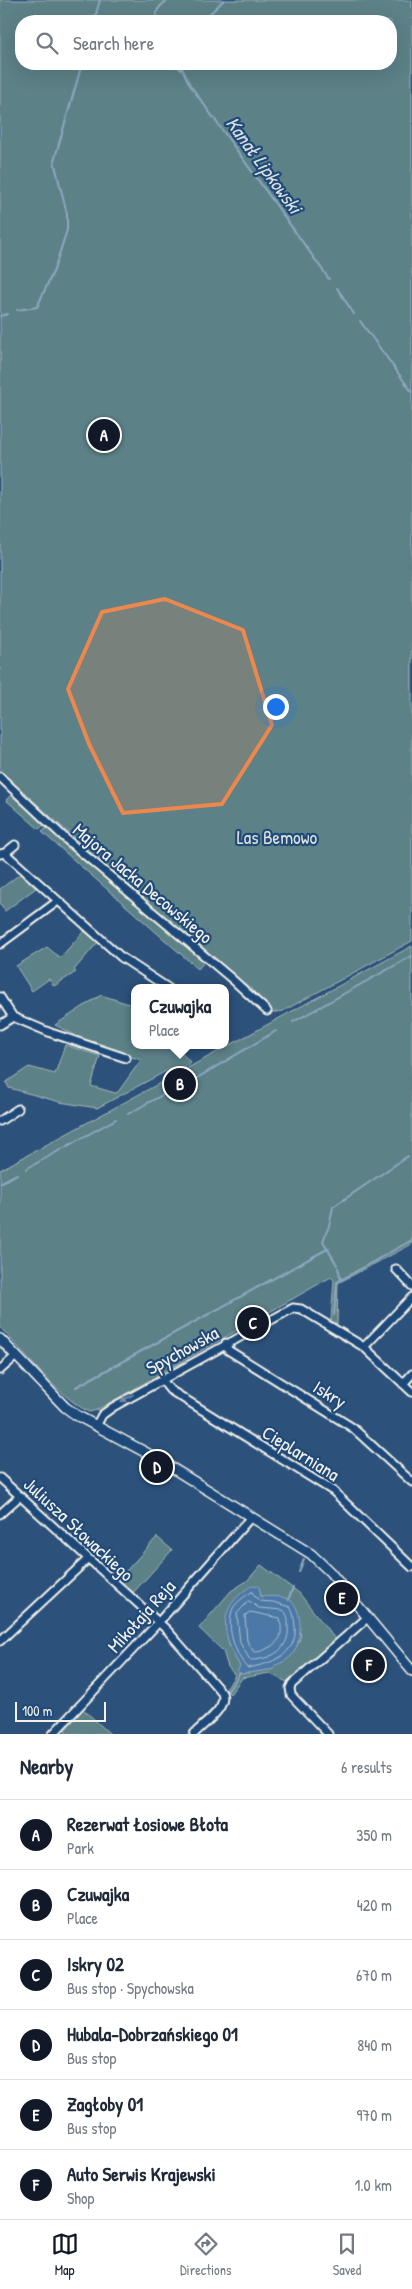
<!DOCTYPE html>
<html lang="en">
<head>
<meta charset="utf-8">
<style>
  :root { --surface:#fff; --page:#f6f6f7; --text:#1f2937; --muted:#747a83; --line:#e0e1e3; --accent:#111827 }
  body { margin:0; font-family:"Patrick Hand",sans-serif; background:var(--page); color:var(--text) }
  .scale { position:absolute; left:15px; bottom:12px; width:91px; box-sizing:border-box; padding-left:5px; border:2px solid #f4f1e8; border-top:0; font-size:14px; line-height:18px; white-space:nowrap; color:#f4f1e8; -webkit-text-stroke:4px #1f4a7a; paint-order:stroke }
  .you { position:absolute; left:275px; top:706px; width:18px; height:18px; margin:-12px; border:4px solid #fff; border-radius:50%; background:#1a73e8; box-shadow:0 0 0 8px #1a73e833 }
  .badge { display:grid; place-items:center; width:32px; height:32px; border-radius:50%; background:var(--accent); color:#fff; font-size:16px; font-weight:700 }
  .pin { position:absolute; translate:-50% -50%; border:2px solid #fff; box-shadow:0 1px 5px #0006 }
  .popup { position:absolute; left:131px; top:984px; width:98px; height:65px; box-sizing:border-box; display:grid; place-content:center; border-radius:10px; background:var(--surface); filter:drop-shadow(0 1px 4px #0005); font-size:16px; white-space:nowrap; color:var(--muted) }
  .popup b { font-size:19px; color:var(--text) }
  .popup::after { content:''; position:absolute; left:50%; top:100%; margin-left:-10px; border:10px solid transparent; border-top-color:var(--surface) }
  .list { margin:0; padding:0; list-style:none }
  h2 { display:flex; justify-content:space-between; align-items:center; height:65px; margin:0; padding:0 20px; font-size:21px }
  h2 small { font-size:16px; font-weight:400; color:var(--muted) }
  .list li { display:grid; grid-template-columns:32px 1fr auto; gap:15px; align-items:center; box-sizing:border-box; height:70px; padding:0 20px; border-top:1px solid var(--line) }
  .list b { display:block; font-size:19px; white-space:nowrap }
  .list p { margin:0; font-size:16px; white-space:nowrap; color:var(--muted) }
  .list em { font-size:16px; font-style:normal; color:var(--muted) }
  .icon { flex:none; width:28px; height:28px; fill:none; stroke:currentColor; stroke-width:2; stroke-linecap:round; stroke-linejoin:round }
  .map { position:relative; flex:none; width:412px; height:1734px; overflow:hidden }
  .search { position:absolute; background:var(--surface); box-shadow:0 5px 20px #0002; left:15px; right:15px; top:15px; height:55px; display:flex; align-items:center; gap:12px; box-sizing:border-box; padding:0 18px; border-radius:20px; color:var(--muted); font-size:19px }
  .sheet { height:485px; background:var(--surface) }
  nav { display:flex; justify-content:space-around; align-items:center; box-sizing:border-box; height:70px; border-top:1px solid var(--line); background:var(--surface); font-size:14px; color:var(--muted) }
  nav a { display:grid; justify-items:center; gap:2px }
  nav .on { color:var(--accent) }
  .map>svg:first-child { display:block }
  .green { fill:#5b8187; stroke:#a8b9b8; fill-rule:evenodd }
  .water { fill:#4b78a6; stroke:#8fa8c0 }
  .lines { fill:none; stroke-linecap:round; stroke-linejoin:round }
  .shore { stroke:#b0c1ce; stroke-width:1 }
  .stream { stroke:#8fa8c0; stroke-width:2 }
  .minor-casing { stroke:#f4f1e8; stroke-width:11 }
  .tertiary-casing { stroke:#f4f1e8; stroke-width:12 }
  .minor { stroke:#1f4a7a; stroke-width:7 }
  .tertiary { stroke:#1f4a7a; stroke-width:9 }
  .oneway { fill:#748da6 }
  .marked { fill:#ec874e; fill-opacity:0.2; stroke:#ec874e; stroke-width:4; stroke-linejoin:round }
  .labels { text-anchor:middle; stroke-width:4.5; stroke-linejoin:round; paint-order:stroke }
  .park-label { font-size:19px; fill:#dde0d9; stroke:#1f4a7a }
  .street-label { font-size:19px; fill:#f4f1e8; stroke:#1f4a7a }
  .water-label { font-size:20px; font-style:italic; fill:#dbdfde; stroke:#1f4a7a }
</style>
</head>
<body>
<div class="map">
<svg width="412" height="1734" viewBox="0 0 412 1734">
  <rect width="100%" height="100%" fill="#2c527b"/>
  <filter id="ink" filterUnits="userSpaceOnUse"><feTurbulence type="fractalNoise" baseFrequency=".02" numOctaves="2"/><feDisplacementMap in="SourceGraphic" scale="10" xChannelSelector="R" yChannelSelector="G"/><feConvolveMatrix kernelMatrix="1 2 1 2 8 2 1 2 1" color-interpolation-filters="sRGB"/></filter>
  <g filter="url(#ink)">
    <path class="green" d="M 0,0 L 412,0 L 412,941 L 283,1011 L 269,1013 L 0,771 ZM 21,21 L 391,21 L 391,64 L 21,64 Z
      M 11,795 L 45,824 L 39,829 L 6,800 Z
      M 48,827 L 204,962 L 198,969 L 42,832 Z
      M 20,874 L 36,888 L 5,911 L 0,903 L 0,889 Z
      M 84,931 L 98,942 L 74,970 L 76,972 L 54,986 L 49,979 L 32,991 L 16,966 L 47,947 L 60,958 Z
      M 412,946 L 412,1244 L 338,1283 L 337,1324 L 331,1320 L 334,1280 L 331,1277 L 97,1410 L 89,1412 C 58,1396 24,1353 0,1327 L 0,1170 Z
      M 101,995 L 135,1006 L 135,1045 L 174,1045 L 191,1063 L 176,1072 L 170,1069 L 97,1108 L 60,1102 L 9,1088 L 6,1082 L 29,1067 L 55,1074 L 65,1045 L 100,1056 L 91,1086 L 115,1093 L 118,1092 L 141,1060 L 76,1038 L 75,1035 L 55,1025 Z
      M 157,1537 L 172,1550 L 131,1595 L 117,1581 Z
      M 261,1565 L 299,1593 L 335,1639 L 287,1682 L 269,1673 L 242,1678 L 230,1694 L 226,1690 L 235,1675 L 228,1667 L 223,1651 L 199,1628 L 231,1591 L 247,1581 ZM 259,1593 L 301,1634 C 297,1652 289,1658 274,1666 L 274,1669 L 241,1674 L 240,1666 L 229,1645 L 226,1626 Z
      M 83,1709 L 110,1734 L 66,1734 L 65,1730 Z"/>
    <path class="water" d="M 253,1585 L 259,1586 L 261,1597 C 270,1596 280,1596 288,1599 C 305,1607 302,1645 291,1656 C 287,1661 280,1663 274,1666 L 275,1669 L 241,1674 L 237,1672 L 240,1666 C 221,1633 216,1607 253,1585 Z"/>
    <g class="lines">
      <path class="shore" d="M 252,1592 L 259,1601 L 273,1602 L 290,1607 C 294,1613 294,1619 295,1626 C 298,1655 271,1664 247,1668 C 236,1655 226,1629 232,1611 C 234,1603 245,1596 252,1592 Z
        M 249,1601 L 259,1608 L 283,1610 C 288,1614 288,1619 288,1625 C 291,1648 272,1660 250,1660 L 240,1643 L 237,1614 Z
        M 250,1612 L 280,1618 C 282,1632 283,1640 270,1647 C 264,1650 261,1652 254,1652 L 247,1641 L 245,1616 Z"/>
      <path class="stream" d="M 94,21 L 100,0
        M 155,21 C 156,11 159,5 169,0
        M 202,21 L 224,0
        M 176,64 L 181,70
        M 180,64 L 190,85 L 329,279
        M 337,288 L 354,314
        M 17,310 L 37,307 L 54,270 L 67,230 L 67,214 L 54,161 L 82,64
        M 0,316 L 8,314
        M 360,321 L 412,392
        M 293,1022 L 412,956
        M 192,1081 L 276,1031
        M 128,1114 L 173,1089
        M 26,1169 L 116,1119
        M 0,1183 L 17,1174
        M 337,1265 L 323,1241 L 329,1226 L 333,1207 L 408,1156
        M 338,1268 L 341,1279
        M 334,1315 L 337,1282 L 412,1240
        M 76,1387 L 329,1248
        M 299,1572 L 304,1559
        M 288,1600 L 293,1588
        M 228,1691 L 240,1673
        M 188,1734 L 218,1704"/>
      <defs>
        <path id="minor" d="M 0,777 L 67,840 L 232,979 L 267,1011
          M 5,853 L 121,957 L 168,988
          M 0,854 L 5,853 L 15,845
          M 0,944 L 58,901
          M 0,997 L 13,1017
          M 13,1017 L 51,1033 L 126,1058
          M 0,1025 L 13,1017
          M 0,1121 L 18,1109
          M 396,1269 L 412,1286
          M 226,1343 L 228,1350 L 353,1428 L 412,1482
          M 364,1347 L 412,1297
          M 0,1370 L 16,1356
          M 162,1380 L 170,1390 L 333,1491 L 412,1567
          M 403,1384 L 412,1374
          M 96,1426 L 102,1415 L 113,1407 L 293,1308 L 301,1309 L 364,1347 L 412,1392
          M 0,1478 L 167,1630 L 222,1693 C 228,1708 203,1724 194,1734
          M 0,1514 L 20,1496
          M 0,1641 L 88,1559
          M 53,1734 L 157,1624 L 251,1517
          M 328,1734 L 291,1695 L 290,1688 L 292,1684 L 367,1618"/>
        <path id="tertiary" d="M 0,1339 L 65,1407 L 76,1415 L 156,1458 L 311,1554 L 330,1572 L 412,1671"/>
      </defs>
      <use href="#minor" class="minor-casing"/>
      <use href="#tertiary" class="tertiary-casing"/>
      <use href="#minor" class="minor"/>
      <use href="#tertiary" class="tertiary"/>
    </g>
    <defs><path id="oneway-solid" d="M-6-.8H1V-3.2L6.5 0L1 3.2V.8H-6Z" transform="scale(1.25)"/></defs>
    <use class="oneway" href="#oneway-solid" transform="translate(127 1398) rotate(150)"/>
  </g>
  <path class="marked" d="M 165,599 L 243,630 L 272,725 L 222,804 L 123,813 L 89,744 L 68,689 L 102,612 Z"/>
  <g class="labels">
    <g class="park-label">
      <text x="277" y="844">Las Bemowo</text>
    </g>
    <g class="street-label">
      <text transform="translate(143 883) rotate(40)" y="7">Majora Jacka Decowskiego</text>
      <text transform="translate(182 1350) rotate(-29)" y="7">Spychowska</text>
      <text transform="translate(330 1394) rotate(32)" y="7">Iskry</text>
      <text transform="translate(301 1453) rotate(32)" y="7">Cieplarniana</text>
      <text transform="translate(79 1529) rotate(43)" y="7">Juliusza Słowackiego</text>
      <text transform="translate(141 1616) rotate(-48)" y="7">Mikołaja Reja</text>
    </g>
    <g class="water-label">
      <text transform="translate(264 165) rotate(54)" y="7">Kanał Lipkowski</text>
    </g>
  </g>
</svg>
<div class="scale">100 m</div>
<div class="you"></div>
<div class="pin badge" style="left:104px;top:435px">A</div>
<div class="pin badge" style="left:180px;top:1084px">B</div>
<div class="popup"><b>Czuwajka</b>Place</div>
<div class="pin badge" style="left:253px;top:1323px">C</div>
<div class="pin badge" style="left:157px;top:1467px">D</div>
<div class="pin badge" style="left:342px;top:1598px">E</div>
<div class="pin badge" style="left:369px;top:1665px">F</div>
<div class="search"><svg class="icon" aria-label="search" viewBox="0 0 24 24"><circle cx="10" cy="10" r="6"/><path d="M15 15l6 6"/></svg>Search here</div>
</div>
<section class="sheet">
<h2>Nearby<small>6 results</small></h2>
<ul class="list">
<li><span class="badge">A</span><div><b>Rezerwat Łosiowe Błota</b><p>Park</p></div><em>350 m</em></li>
<li><span class="badge">B</span><div><b>Czuwajka</b><p>Place</p></div><em>420 m</em></li>
<li><span class="badge">C</span><div><b>Iskry 02</b><p>Bus stop · Spychowska</p></div><em>670 m</em></li>
<li><span class="badge">D</span><div><b>Hubala-Dobrzańskiego 01</b><p>Bus stop</p></div><em>840 m</em></li>
<li><span class="badge">E</span><div><b>Zagłoby 01</b><p>Bus stop</p></div><em>970 m</em></li>
<li><span class="badge">F</span><div><b>Auto Serwis Krajewski</b><p>Shop</p></div><em>1.0 km</em></li>
</ul>
</section>
<nav>
<a class="on"><svg class="icon" aria-label="map" viewBox="0 0 24 24"><path d="M3 6l6-2 6 2 6-2v14l-6 2-6-2-6 2zM9 4v14M15 6v14"/></svg>Map</a>
<a><svg class="icon" aria-label="directions" viewBox="0 0 24 24"><path d="M12 3l9 9-9 9-9-9zM9 14v-3h6M13 9l2 2-2 2"/></svg>Directions</a>
<a><svg class="icon" aria-label="saved" viewBox="0 0 24 24"><path d="M7 4h10v16l-5-4-5 4z"/></svg>Saved</a>
</nav>
</body>
</html>
